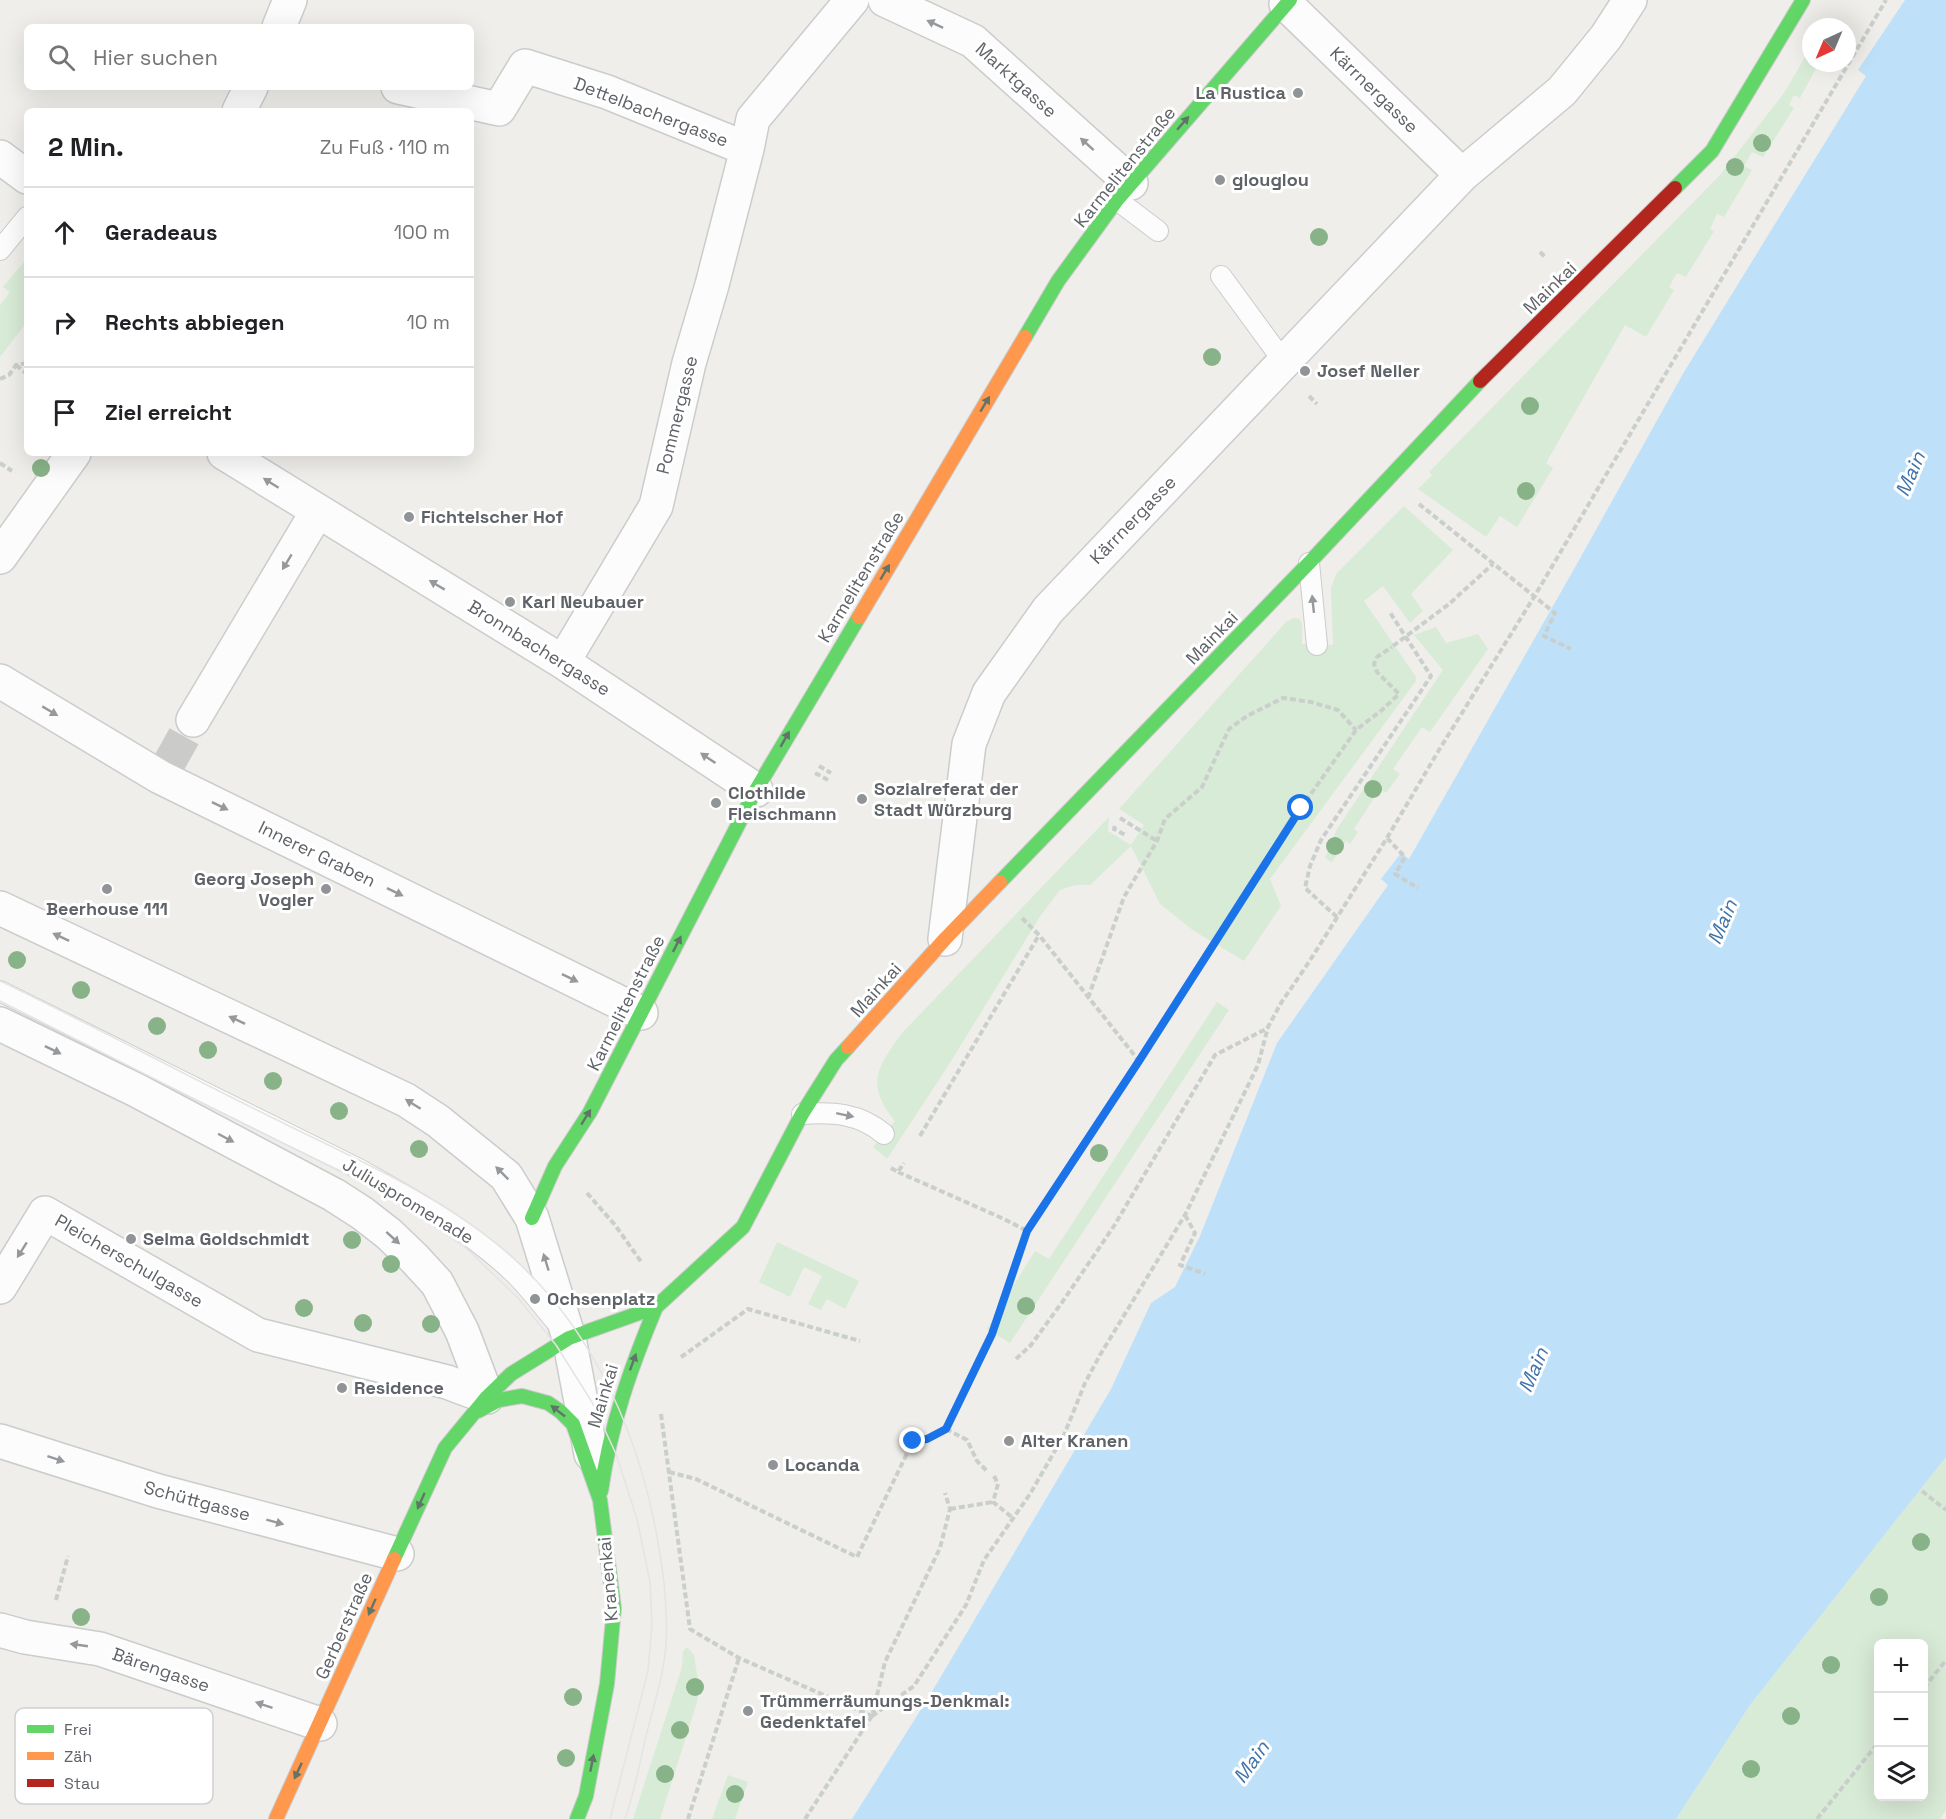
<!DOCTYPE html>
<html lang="de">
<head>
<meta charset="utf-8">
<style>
  :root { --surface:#fff; --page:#f6f6f6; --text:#202124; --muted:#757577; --line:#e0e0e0 }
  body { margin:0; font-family:"Space Grotesk",sans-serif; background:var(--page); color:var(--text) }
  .controls { position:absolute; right:18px; bottom:18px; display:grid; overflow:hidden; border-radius:9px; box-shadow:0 6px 24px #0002 }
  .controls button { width:54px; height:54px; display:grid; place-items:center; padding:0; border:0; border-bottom:2px solid var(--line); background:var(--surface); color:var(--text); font:30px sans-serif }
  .compass { position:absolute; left:1802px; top:18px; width:54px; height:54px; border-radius:50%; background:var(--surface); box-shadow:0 6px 24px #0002; rotate:224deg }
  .stop { position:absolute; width:18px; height:18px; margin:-14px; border:4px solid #1a73e8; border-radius:50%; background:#fff }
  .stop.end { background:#1a73e8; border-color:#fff; box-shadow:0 2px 6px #0008 }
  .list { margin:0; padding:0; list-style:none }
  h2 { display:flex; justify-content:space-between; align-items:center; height:78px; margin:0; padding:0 24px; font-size:26px }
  h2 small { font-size:20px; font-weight:400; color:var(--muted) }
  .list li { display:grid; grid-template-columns:39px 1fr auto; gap:18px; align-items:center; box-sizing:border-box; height:90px; padding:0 24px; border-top:2px solid var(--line) }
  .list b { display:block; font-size:22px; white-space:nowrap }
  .list em { font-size:20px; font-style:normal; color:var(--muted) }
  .icon { flex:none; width:33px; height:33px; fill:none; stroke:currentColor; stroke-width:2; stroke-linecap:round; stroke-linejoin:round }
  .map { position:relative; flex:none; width:1946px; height:1819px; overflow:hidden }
  .search { position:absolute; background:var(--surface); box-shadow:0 6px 24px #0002; left:24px; top:24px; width:450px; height:66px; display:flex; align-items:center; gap:15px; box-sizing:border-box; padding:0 21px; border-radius:9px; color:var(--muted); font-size:22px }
  .panel { position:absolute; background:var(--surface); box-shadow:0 6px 24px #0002; left:24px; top:108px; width:450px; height:348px; border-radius:9px }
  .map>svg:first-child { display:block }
  .green { fill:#d8ebd6; fill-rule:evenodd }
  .water { fill:#bfe0f9 }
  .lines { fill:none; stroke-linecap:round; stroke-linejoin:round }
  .street-tunnel { stroke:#cbcbca; stroke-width:33; stroke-dasharray:33 16; stroke-linecap:butt }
  .lane-casing { stroke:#cbcccc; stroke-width:22 }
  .street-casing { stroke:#cbcccc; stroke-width:36 }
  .fast-casing { stroke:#cacacb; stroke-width:16 }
  .slow-casing { stroke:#cacacb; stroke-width:16 }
  .jam-casing { stroke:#cacacb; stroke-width:16 }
  .path { stroke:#cacfcc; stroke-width:4; stroke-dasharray:6 3; stroke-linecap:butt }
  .lane { stroke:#fdfcfc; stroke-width:20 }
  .street { stroke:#fdfcfc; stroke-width:33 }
  .fast { stroke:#63d668; stroke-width:14 }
  .slow { stroke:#ff974d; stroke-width:14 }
  .jam { stroke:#b3261e; stroke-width:14 }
  .tram { stroke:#e4e4e4; stroke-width:1.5 }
  .tree { fill:#88b388 }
  .oneway { fill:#96999c }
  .oneway2 { fill:#607468 }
  .route { stroke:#1a73e8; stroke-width:8 }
  .poi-dot { fill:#919496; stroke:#fff; stroke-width:2 }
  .labels { text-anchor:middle; stroke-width:6; stroke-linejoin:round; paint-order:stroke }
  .street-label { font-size:18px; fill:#5f6368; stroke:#fff }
  .poi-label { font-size:18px; font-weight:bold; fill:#5f6368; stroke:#fff; text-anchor:start }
  .water-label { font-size:20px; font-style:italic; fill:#4174aa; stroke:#fff }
  .key { fill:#fff; stroke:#cfd0d2; stroke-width:1.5 }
  .key-label { font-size:16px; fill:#5f6368 }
</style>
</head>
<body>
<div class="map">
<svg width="1946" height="1819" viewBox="0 0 1946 1819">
  <rect width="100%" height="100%" fill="#efeeea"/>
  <path class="green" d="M 1811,47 L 1811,63 L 1819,63 L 1800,98 L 1794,95 L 1789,105 L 1794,108 L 1763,157 L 1752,152 L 1744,166 L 1752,170 L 1724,217 L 1717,214 L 1710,229 L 1714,231 L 1686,277 L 1677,273 L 1669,287 L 1674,290 L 1646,337 L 1625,325 L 1546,463 L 1553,468 L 1517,527 L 1500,516 L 1486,537 L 1418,489 L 1432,475 L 1429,472 L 1720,175 L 1784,93 Z
    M 24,262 L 27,264 L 27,322 L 0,357 L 0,305 L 10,292 L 3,287 Z
    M 1404,506 L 1453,550 L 1411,594 L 1423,611 L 1410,623 L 1383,586 L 1364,601 L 1416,677 L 1416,681 L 1270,879 L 1281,906 L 1244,961 L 1194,931 L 1160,904 L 1131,846 L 1090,885 L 1075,885 L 1060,890 L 1041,915 L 948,1066 L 887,1159 L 873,1147 L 895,1121 C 865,1084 877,1068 902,1033 L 1109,817 L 1108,831 L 1131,845 L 1144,825 L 1119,809 L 1286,622 L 1294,618 L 1299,619 L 1302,623 L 1302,644 L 1333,645 L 1331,588 L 1336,574 Z
    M 1436,627 L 1446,643 L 1478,634 L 1488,649 L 1430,732 L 1422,727 L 1393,769 L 1400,774 L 1386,793 L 1380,789 L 1354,829 L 1358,832 L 1350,844 L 1346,841 L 1332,862 L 1325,858 L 1337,829 L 1443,670 L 1414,635 Z
    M 1217,1002 L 1229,1010 L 1010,1343 L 987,1329 L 1035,1251 L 1049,1259 Z
    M 777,1242 L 859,1281 L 845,1309 L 827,1299 L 821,1310 L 808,1304 L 822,1276 L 804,1267 L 790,1297 L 759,1282 Z
    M 1946,1457 L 1946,1810 L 1940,1819 L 1676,1819 L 1750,1705 ZM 1878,1644 L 1924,1644 L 1924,1796 L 1878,1796 Z
    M 687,1647 L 694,1655 L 699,1688 L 697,1702 L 660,1819 L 633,1819 L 682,1667 L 683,1651 Z
    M 728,1775 L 748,1782 L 735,1819 L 712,1819 Z"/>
  <path class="water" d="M 1905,0 L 1946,0 L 1946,1457 L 1750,1705 L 1676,1819 L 852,1819 L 930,1695 L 1111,1389 L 1151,1303 L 1175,1287 L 1200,1236 L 1277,1043 L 1388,885 L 1381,879 L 1401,853 L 1409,859 L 1578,562 L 1684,372 L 1866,76 L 1858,70 Z"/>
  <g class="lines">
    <path class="street-tunnel" d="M 168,765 L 193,720"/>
    <defs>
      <path id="lane" d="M 1117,200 L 1158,231
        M 0,250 L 27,217
        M 1221,276 L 1284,362
        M 1309,563 L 1317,645
        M 0,991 L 359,1169 C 414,1200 471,1231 516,1275 C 531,1290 544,1308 558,1324
        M 802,1114 C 833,1112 859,1113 884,1134"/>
      <path id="street" d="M 885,0 L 973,41 L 1131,183
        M 1286,4 L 1462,175
        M 279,27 L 290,0
        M 398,87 L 499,109 L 525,66 L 607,92 L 747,149 L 753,119 L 852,0
        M 239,111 L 251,87
        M 0,157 L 27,177
        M 224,453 L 563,662 L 756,790
        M 0,557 L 74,453
        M 563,662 L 656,506 L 689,363 L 712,285 L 747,149
        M 0,681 L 160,777 L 641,1013
        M 193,720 L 317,512
        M 0,908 L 406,1100 L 438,1121 L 506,1176 L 532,1218 L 569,1338 L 591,1454
        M 945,939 L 969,744 L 989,693 L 1048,610 L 1462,175 L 1562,91 L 1606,37 L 1630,0
        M 0,1024 L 136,1090 L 334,1195 L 362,1213 L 389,1234 L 414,1258 L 437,1283 L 462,1331 L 487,1397
        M 0,1287 L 45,1213 L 258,1335 L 447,1382 L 487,1397
        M 0,1441 L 158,1491 L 397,1554
        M 0,1630 L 25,1637 L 100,1649 L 320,1724"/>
      <path id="fast" d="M 1675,188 L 1712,151 L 1803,0
        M 1025,337 L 1058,281 L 1117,200 L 1290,0
        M 1000,882 L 1309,563 L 1480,381
        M 532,1218 L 555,1166 L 590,1112 L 756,790 L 859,617
        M 478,1411 L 499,1400 L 522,1396 L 548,1403 L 561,1412 L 573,1424 L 600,1500 L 614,1608 L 607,1684 L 586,1796 L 577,1819
        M 601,1491 C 610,1426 631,1367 656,1307
        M 394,1559 L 445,1448 L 487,1397 L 511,1374 L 569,1338 L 656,1307 L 743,1227 L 802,1114 L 836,1060 L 848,1047"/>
      <path id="slow" d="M 859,617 L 1025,337
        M 848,1047 L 945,939 L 1000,882
        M 276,1819 L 394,1559"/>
      <path id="jam" d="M 1480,381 L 1675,188"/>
    </defs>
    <use href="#lane" class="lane-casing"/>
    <use href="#street" class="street-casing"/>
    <use href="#fast" class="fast-casing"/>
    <use href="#slow" class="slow-casing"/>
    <use href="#jam" class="jam-casing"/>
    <path class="path" d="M 1540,252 L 1546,258
      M 16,365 L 27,374
      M 0,379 L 9,375 L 16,365 L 27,363
      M 1309,396 L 1317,404
      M 0,463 L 12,471
      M 1419,504 L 1555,613 L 1544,636 L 1571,649
      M 1393,646 L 1449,604 L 1493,564
      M 819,766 L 831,773
      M 815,773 L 828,780
      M 1120,818 L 1157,841
      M 1115,826 L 1114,829 L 1127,836
      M 1387,838 L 1405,857 L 1395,874 L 1418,888
      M 1337,917 L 1305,888 L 1310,866 L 1321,840 L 1431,676 L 1389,611
      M 1022,918 L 1039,935 L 1139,1061
      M 1088,998 L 1124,897 L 1157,841 L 1165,819 L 1202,787 L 1229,729 L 1247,716 L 1283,698 L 1311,702 L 1338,710 L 1356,730
      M 920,1136 L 1039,935
      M 891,1168 L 898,1172 L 904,1163
      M 898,1172 L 1004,1219 L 1027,1231
      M 587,1193 L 615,1225 L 642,1263
      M 1185,1215 L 1195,1233 L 1180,1265 L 1205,1274
      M 681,1357 L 748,1309 L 860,1341
      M 1016,1359 L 1031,1345 L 1063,1301 L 1114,1226 L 1215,1055 L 1268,1028
      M 661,1414 L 690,1629 L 739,1658 L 872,1716
      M 946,1429 L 967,1440 L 977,1461 L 987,1471
      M 669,1472 L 696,1479 L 857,1557 L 913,1441 L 927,1439 L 946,1429 L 992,1334 L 1027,1231 L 1139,1061 L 1301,808 L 1356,730 L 1382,710 L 1399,694 L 1377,672 L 1374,664 L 1377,657 L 1392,647
      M 994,1476 L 998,1484 L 993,1502 L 1013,1518
      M 1922,1491 L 1946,1510
      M 950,1509 L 993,1502
      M 56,1600 L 68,1556
      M 1924,1688 L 1946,1660
      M 872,1716 L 914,1686 L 966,1605 L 984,1560 L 1030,1494 L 1064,1435 L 1085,1383 L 1100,1355 L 1185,1215 L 1258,1065 L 1268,1027 L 1281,1003 L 1309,962 L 1387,838 L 1439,750 L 1534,597 L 1886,0
      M 688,1819 L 739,1658
      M 805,1819 L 872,1716 L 885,1662 L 940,1548 L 950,1509 L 945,1493
      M 1817,1819 L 1878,1743"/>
    <use href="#lane" class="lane"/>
    <use href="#street" class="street"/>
    <use href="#fast" class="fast"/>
    <use href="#slow" class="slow"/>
    <use href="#jam" class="jam"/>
    <path class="tram" d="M 0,981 C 92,1025 181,1073 273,1118 C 349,1156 430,1190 497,1244 C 587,1317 637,1426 657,1537 C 664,1573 668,1608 666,1644 C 664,1674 654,1704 647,1732 C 640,1761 635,1791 625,1819
      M 0,1001 L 264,1134 L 355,1178 L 409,1210 L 464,1246 L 518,1298 L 556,1345 L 592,1402 L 616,1454 L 637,1519 L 650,1582 L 652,1624 L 648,1671 L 610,1819"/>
  </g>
  <g class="tree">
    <circle cx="1762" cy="143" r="9"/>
    <circle cx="1735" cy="167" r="9"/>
    <circle cx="1319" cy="237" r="9"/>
    <circle cx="1212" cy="357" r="9"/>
    <circle cx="1530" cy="406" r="9"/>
    <circle cx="41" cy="468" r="9"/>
    <circle cx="1526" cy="491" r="9"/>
    <circle cx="1373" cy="789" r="9"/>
    <circle cx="1335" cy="846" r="9"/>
    <circle cx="17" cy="960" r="9"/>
    <circle cx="81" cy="990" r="9"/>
    <circle cx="157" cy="1026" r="9"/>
    <circle cx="208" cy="1050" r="9"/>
    <circle cx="273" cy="1081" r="9"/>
    <circle cx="339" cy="1111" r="9"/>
    <circle cx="419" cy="1149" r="9"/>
    <circle cx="1099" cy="1153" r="9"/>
    <circle cx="352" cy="1240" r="9"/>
    <circle cx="391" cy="1264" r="9"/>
    <circle cx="1026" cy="1306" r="9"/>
    <circle cx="304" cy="1308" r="9"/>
    <circle cx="363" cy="1323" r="9"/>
    <circle cx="431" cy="1324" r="9"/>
    <circle cx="1921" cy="1542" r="9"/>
    <circle cx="1879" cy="1597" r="9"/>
    <circle cx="81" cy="1617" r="9"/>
    <circle cx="1831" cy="1665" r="9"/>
    <circle cx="695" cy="1687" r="9"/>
    <circle cx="573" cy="1697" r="9"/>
    <circle cx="1791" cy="1716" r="9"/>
    <circle cx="680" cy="1730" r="9"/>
    <circle cx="566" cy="1758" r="9"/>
    <circle cx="1751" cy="1769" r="9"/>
    <circle cx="665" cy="1774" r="9"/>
    <circle cx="735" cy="1794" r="9"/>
  </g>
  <defs><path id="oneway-solid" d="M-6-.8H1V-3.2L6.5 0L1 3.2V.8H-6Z" transform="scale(1.5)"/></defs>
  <g class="oneway">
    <use href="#oneway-solid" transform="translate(935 24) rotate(-155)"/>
    <use href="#oneway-solid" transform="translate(1087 144) rotate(-138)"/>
    <use href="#oneway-solid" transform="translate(271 483) rotate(-148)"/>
    <use href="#oneway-solid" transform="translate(287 562) rotate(121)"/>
    <use href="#oneway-solid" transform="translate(437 585) rotate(-149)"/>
    <use href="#oneway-solid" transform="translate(1313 604) rotate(-96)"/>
    <use href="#oneway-solid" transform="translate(50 711) rotate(31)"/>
    <use href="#oneway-solid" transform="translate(708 758) rotate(-146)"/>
    <use href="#oneway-solid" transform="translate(220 806) rotate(26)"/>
    <use href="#oneway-solid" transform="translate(395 892) rotate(26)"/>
    <use href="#oneway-solid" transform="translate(61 937) rotate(-155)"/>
    <use href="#oneway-solid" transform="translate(570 978) rotate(26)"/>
    <use href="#oneway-solid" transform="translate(237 1020) rotate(-155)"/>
    <use href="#oneway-solid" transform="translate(53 1050) rotate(26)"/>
    <use href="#oneway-solid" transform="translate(413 1104) rotate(-148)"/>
    <use href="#oneway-solid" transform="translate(845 1115) rotate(12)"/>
    <use href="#oneway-solid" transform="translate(226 1138) rotate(28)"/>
    <use href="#oneway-solid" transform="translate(502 1173) rotate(-135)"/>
    <use href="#oneway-solid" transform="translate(393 1238) rotate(42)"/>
    <use href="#oneway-solid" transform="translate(22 1250) rotate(122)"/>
    <use href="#oneway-solid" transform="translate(546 1262) rotate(-107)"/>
    <use href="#oneway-solid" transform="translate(56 1459) rotate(18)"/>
    <use href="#oneway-solid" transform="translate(275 1522) rotate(15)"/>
    <use href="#oneway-solid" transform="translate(79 1645) rotate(-172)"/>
    <use href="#oneway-solid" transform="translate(264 1705) rotate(-161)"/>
  </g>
  <g class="oneway2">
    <use href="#oneway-solid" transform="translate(1183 123) rotate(-49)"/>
    <use href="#oneway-solid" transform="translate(985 404) rotate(-59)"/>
    <use href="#oneway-solid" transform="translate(885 572) rotate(-59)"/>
    <use href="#oneway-solid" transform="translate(785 739) rotate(-60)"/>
    <use href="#oneway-solid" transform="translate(677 944) rotate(-63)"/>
    <use href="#oneway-solid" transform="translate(586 1117) rotate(-58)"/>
    <use href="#oneway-solid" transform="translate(633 1362) rotate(-70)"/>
    <use href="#oneway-solid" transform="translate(558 1411) rotate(-142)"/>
    <use href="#oneway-solid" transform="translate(421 1501) rotate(114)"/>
    <use href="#oneway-solid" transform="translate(372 1607) rotate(114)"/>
    <use href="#oneway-solid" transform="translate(592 1763) rotate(-79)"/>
    <use href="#oneway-solid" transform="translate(298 1771) rotate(115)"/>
  </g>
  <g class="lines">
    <path class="route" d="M 913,1441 L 927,1439 L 946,1429 L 992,1334 L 1027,1231 L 1139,1061 L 1301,808"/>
  </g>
  <g class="poi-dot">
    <circle cx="1298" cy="93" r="6"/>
    <circle cx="1220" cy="180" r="6"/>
    <circle cx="1305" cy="371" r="6"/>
    <circle cx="409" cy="517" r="6"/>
    <circle cx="510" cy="602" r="6"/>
    <circle cx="862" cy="799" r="6"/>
    <circle cx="716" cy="803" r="6"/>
    <circle cx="107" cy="889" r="6"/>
    <circle cx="326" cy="889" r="6"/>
    <circle cx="131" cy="1239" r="6"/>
    <circle cx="535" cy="1299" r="6"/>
    <circle cx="342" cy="1388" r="6"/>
    <circle cx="1009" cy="1441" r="6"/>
    <circle cx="773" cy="1465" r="6"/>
    <circle cx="748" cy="1711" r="6"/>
  </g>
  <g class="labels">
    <g class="street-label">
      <text transform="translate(1016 80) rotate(42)" y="6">Marktgasse</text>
      <text transform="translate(1374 90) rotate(44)" y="6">Kärrnergasse</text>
      <text transform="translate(651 112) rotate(21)" y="6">Dettelbachergasse</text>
      <text transform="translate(1125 167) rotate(-51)" y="6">Karmelitenstraße</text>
      <text transform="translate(1550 288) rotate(-44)" y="6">Mainkai</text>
      <text transform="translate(677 415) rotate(-76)" y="6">Pommergasse</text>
      <text transform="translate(1133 520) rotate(-46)" y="6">Kärrnergasse</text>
      <text transform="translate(861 577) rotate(-59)" y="6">Karmelitenstraße</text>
      <text transform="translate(1212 638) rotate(-46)" y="6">Mainkai</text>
      <text transform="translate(539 648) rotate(32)" y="6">Bronnbachergasse</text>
      <text transform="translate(317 854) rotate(26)" y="6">Innerer Graben</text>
      <text transform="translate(876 990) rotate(-48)" y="6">Mainkai</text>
      <text transform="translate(626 1003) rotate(-63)" y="6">Karmelitenstraße</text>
      <text transform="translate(408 1201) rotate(31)" y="6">Juliuspromenade</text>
      <text transform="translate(129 1261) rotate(30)" y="6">Pleicherschulgasse</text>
      <text transform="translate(603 1396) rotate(-73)" y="6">Mainkai</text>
      <text transform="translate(197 1501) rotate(15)" y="6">Schüttgasse</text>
      <text transform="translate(608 1579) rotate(-95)" y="6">Kranenkai</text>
      <text transform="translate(344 1626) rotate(-66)" y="6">Gerberstraße</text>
      <text transform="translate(161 1670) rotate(19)" y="6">Bärengasse</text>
    </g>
    <g class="poi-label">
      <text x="1286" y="99" text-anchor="end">La Rustica</text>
      <text x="1232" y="186">glouglou</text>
      <text x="1317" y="377">Josef Neller</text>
      <text x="421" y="523">Fichtelscher Hof</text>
      <text x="522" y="608">Karl Neubauer</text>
      <text x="874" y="795">Sozialreferat der<tspan x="874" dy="21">Stadt Würzburg</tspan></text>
      <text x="728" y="799">Clothilde<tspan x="728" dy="21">Fleischmann</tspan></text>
      <text x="314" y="885" text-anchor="end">Georg Joseph<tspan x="314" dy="21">Vogler</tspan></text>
      <text x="107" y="915" text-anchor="middle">Beerhouse 111</text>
      <text x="143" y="1245">Selma Goldschmidt</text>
      <text x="547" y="1305">Ochsenplatz</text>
      <text x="354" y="1394">Residence</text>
      <text x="1021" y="1447">Alter Kranen</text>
      <text x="785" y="1471">Locanda</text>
      <text x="760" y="1707">Trümmerräumungs-Denkmal:<tspan x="760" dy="21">Gedenktafel</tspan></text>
    </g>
    <g class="water-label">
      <text transform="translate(1910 474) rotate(-67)" y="7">Main</text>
      <text transform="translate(1722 922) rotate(-67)" y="7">Main</text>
      <text transform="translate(1533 1370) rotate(-67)" y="7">Main</text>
      <text transform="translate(1251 1762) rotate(-55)" y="7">Main</text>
    </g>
  </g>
  <rect x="15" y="1708" width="198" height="96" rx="9" class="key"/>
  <rect x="27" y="1725" width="27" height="8" fill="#63d668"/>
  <rect x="27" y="1752" width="27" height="8" fill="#ff974d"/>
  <rect x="27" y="1779" width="27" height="8" fill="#b3261e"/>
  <g class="key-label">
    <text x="64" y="1735">Frei</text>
    <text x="64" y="1762">Zäh</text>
    <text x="64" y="1789">Stau</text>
  </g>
</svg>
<div class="controls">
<button>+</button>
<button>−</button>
<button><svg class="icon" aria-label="layers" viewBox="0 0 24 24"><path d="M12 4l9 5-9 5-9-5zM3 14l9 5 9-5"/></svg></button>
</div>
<svg class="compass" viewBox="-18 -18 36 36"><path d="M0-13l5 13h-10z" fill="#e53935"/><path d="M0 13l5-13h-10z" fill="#757577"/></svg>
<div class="stop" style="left:1301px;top:808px"></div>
<div class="stop end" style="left:913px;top:1441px"></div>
<div class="search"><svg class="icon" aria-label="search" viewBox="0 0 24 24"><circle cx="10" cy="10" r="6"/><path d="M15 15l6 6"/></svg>Hier suchen</div>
<section class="panel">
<h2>2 Min.<small>Zu Fuß · 110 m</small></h2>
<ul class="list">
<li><svg class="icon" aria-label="ahead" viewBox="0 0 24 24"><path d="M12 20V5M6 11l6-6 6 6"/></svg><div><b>Geradeaus</b></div><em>100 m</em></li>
<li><svg class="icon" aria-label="right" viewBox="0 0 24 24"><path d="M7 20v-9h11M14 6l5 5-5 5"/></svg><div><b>Rechts abbiegen</b></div><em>10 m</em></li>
<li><svg class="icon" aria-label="arrive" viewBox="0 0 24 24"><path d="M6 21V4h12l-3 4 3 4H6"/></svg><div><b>Ziel erreicht</b></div></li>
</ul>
</section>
</div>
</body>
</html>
